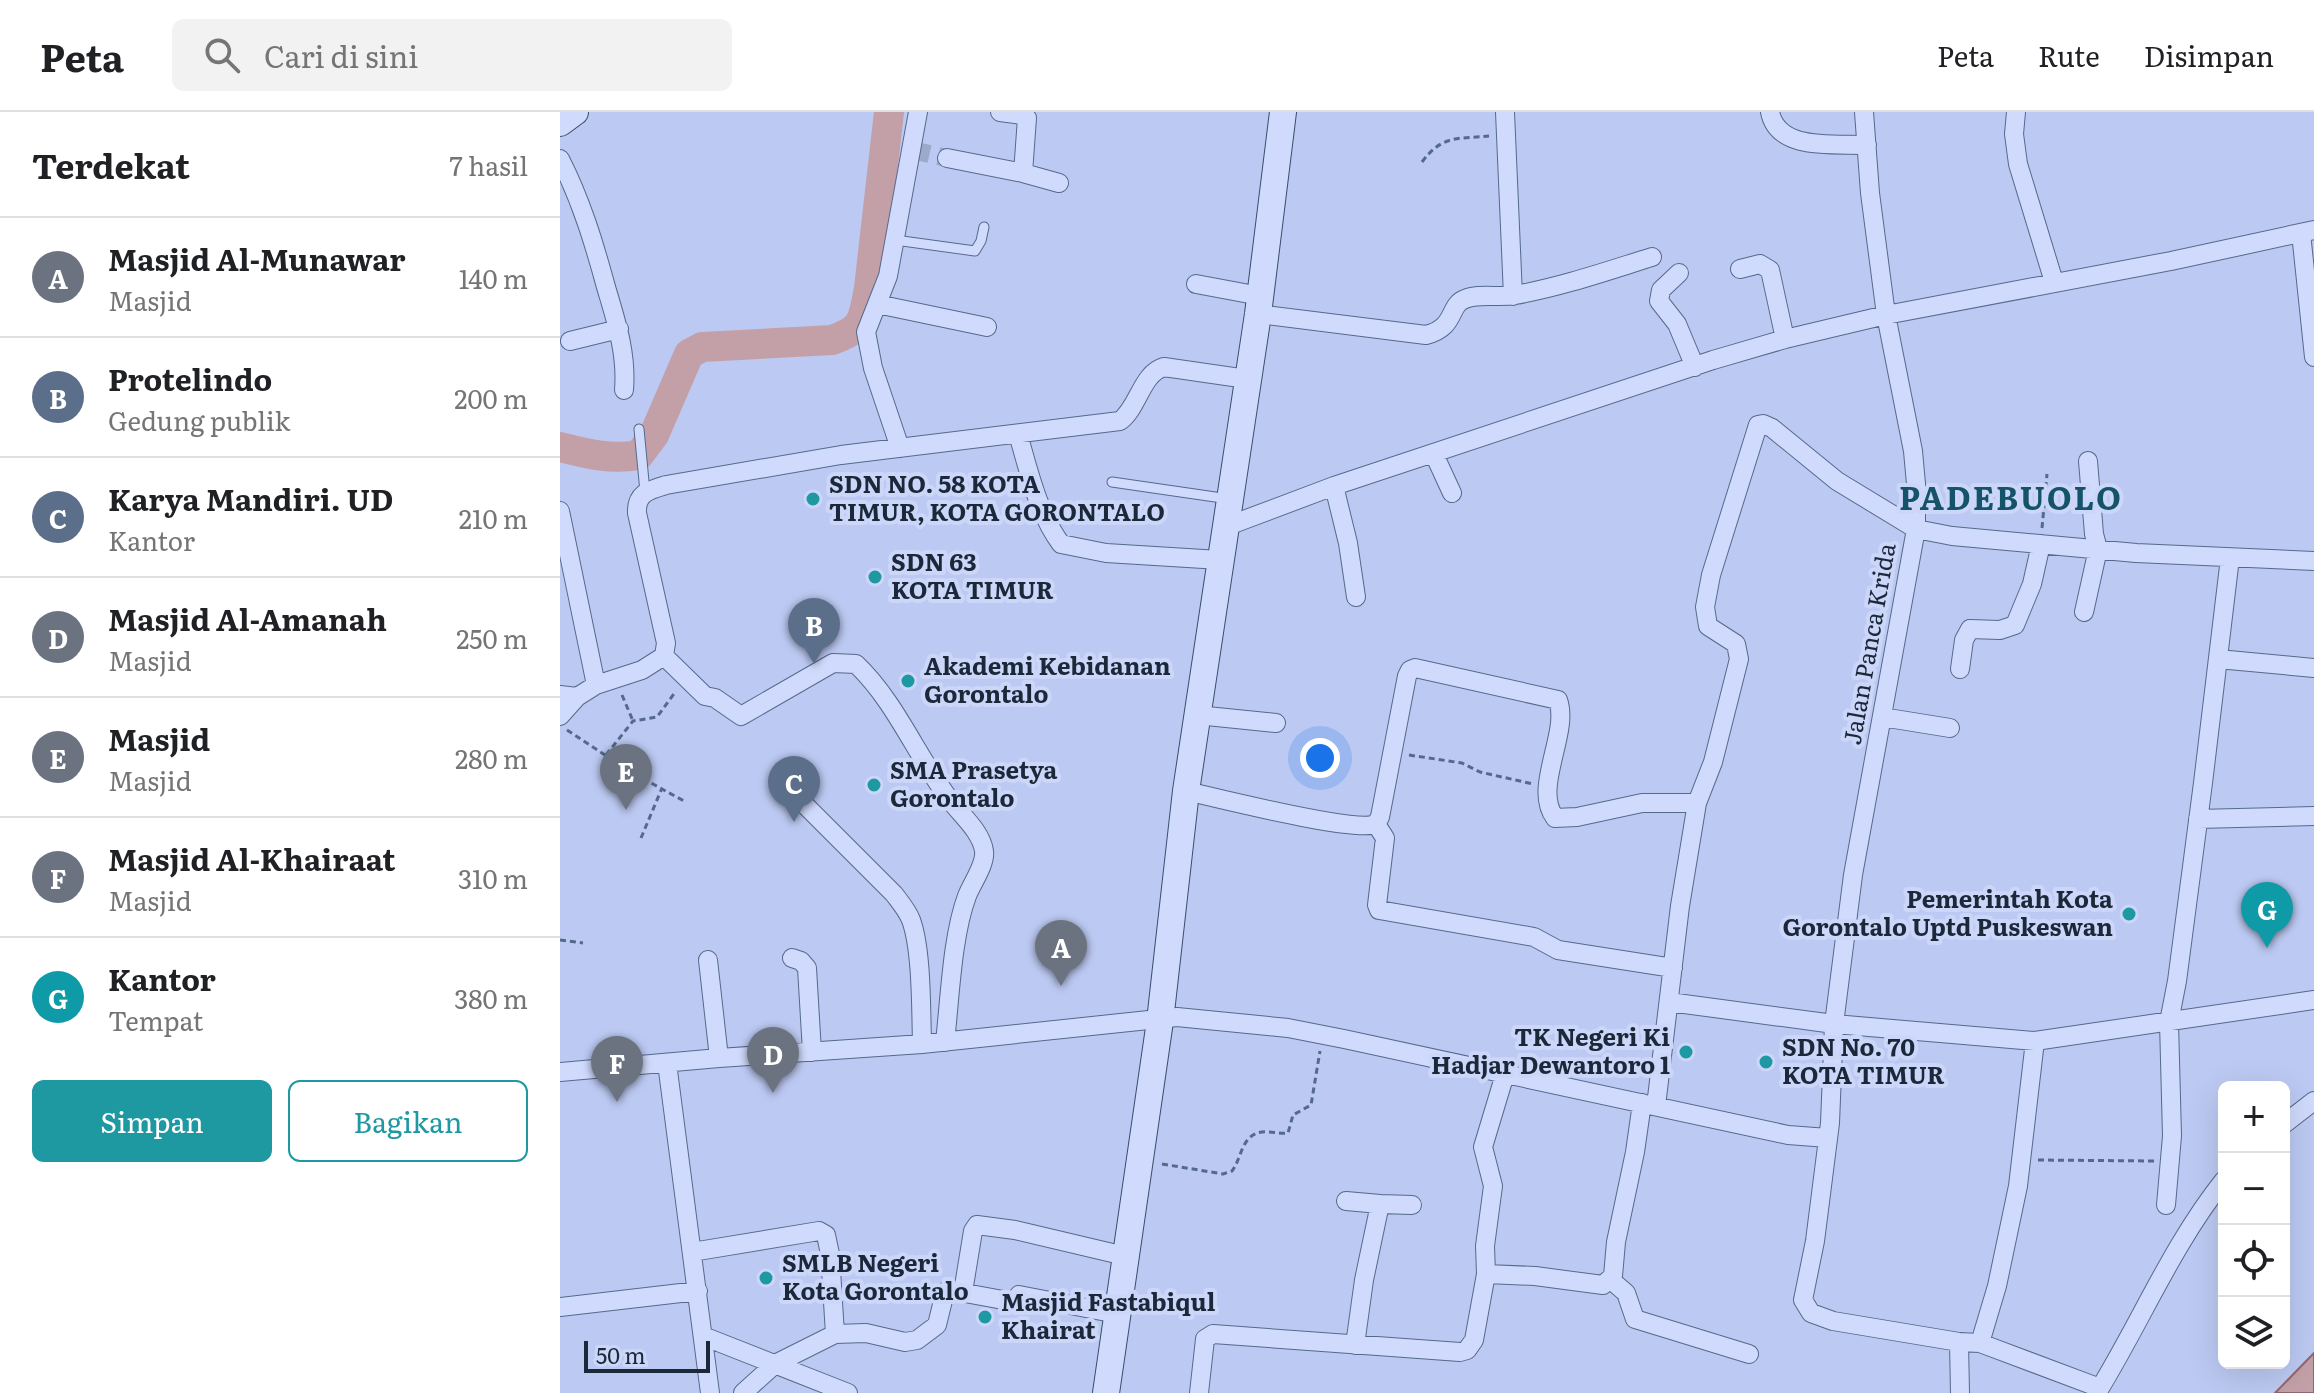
<!DOCTYPE html>
<html lang="id">
<head>
<meta charset="utf-8">
<style>
  :root { --surface:#fff; --page:#f2f2f2; --text:#202124; --muted:#757577; --line:#e0e0e0; --accent:#1e99a1 }
  body { margin:0; font-family:Literata,serif; background:var(--page); color:var(--text) }
  .controls { position:absolute; right:24px; bottom:24px; display:grid; overflow:hidden; border-radius:12px; box-shadow:0 8px 32px #0002 }
  .controls button { width:72px; height:72px; display:grid; place-items:center; padding:0; border:0; border-bottom:2px solid var(--line); background:var(--surface); color:var(--text); font:40px sans-serif }
  .scale { position:absolute; left:24px; bottom:20px; width:126px; box-sizing:border-box; padding-left:8px; border:4px solid #1a2839; border-top:0; font-size:22px; line-height:28px; white-space:nowrap; color:#1a2839; -webkit-text-stroke:6px #ccd6f9; paint-order:stroke }
  .you { position:absolute; left:760px; top:646px; width:28px; height:28px; margin:-20px; border:6px solid #fff; border-radius:50%; background:#1a73e8; box-shadow:0 0 0 12px #1a73e833 }
  .badge { display:grid; place-items:center; width:52px; height:52px; border-radius:50%; background:var(--accent); color:#fff; font-size:26px; font-weight:700 }
  .pin { position:absolute; translate:-50% -66px; filter:drop-shadow(0 2px 4px #0008) }
  .pin::after { content:''; position:absolute; top:42px; width:28px; height:24px; background:inherit; clip-path:polygon(0 0,100% 0,50% 100%) }
  .list { margin:0; padding:0; list-style:none }
  h2 { display:flex; justify-content:space-between; align-items:center; height:104px; margin:0; padding:0 32px; font-size:34px }
  h2 small { font-size:26px; font-weight:400; color:var(--muted) }
  .list li { display:grid; grid-template-columns:52px 1fr auto; gap:24px; align-items:center; box-sizing:border-box; height:120px; padding:0 32px; border-top:2px solid var(--line) }
  .list b { display:block; font-size:30px; white-space:nowrap }
  .list p { margin:0; font-size:26px; white-space:nowrap; color:var(--muted) }
  .list em { font-size:26px; font-style:normal; color:var(--muted) }
  .actions { display:flex; gap:16px; padding:24px 32px }
  .actions a { flex:1; padding:18px 0; border:2px solid var(--accent); border-radius:12px; text-align:center; font-size:28px; color:var(--accent) }
  .actions .main { background:var(--accent); color:#fff }
  .icon { flex:none; width:44px; height:44px; fill:none; stroke:currentColor; stroke-width:2; stroke-linecap:round; stroke-linejoin:round }
  .map { position:relative; flex:none; width:1754px; height:1281px; overflow:hidden }
  header { display:flex; align-items:center; gap:48px; box-sizing:border-box; height:112px; padding:0 40px; background:var(--surface); border-bottom:2px solid var(--line) }
  header strong { font-size:38px }
  nav { display:flex; gap:44px; margin-inline-start:auto; font-size:28px }
  .search { width:560px; height:72px; background:var(--page); display:flex; align-items:center; gap:20px; box-sizing:border-box; padding:0 28px; border-radius:12px; color:var(--muted); font-size:30px }
  main { display:flex }
  aside { flex:1; background:var(--surface) }
  .map>svg:first-child { display:block }
  .water { fill:#c3a0a8; stroke:#91676f; stroke-width:2 }
  .lines { fill:none; stroke-linecap:round; stroke-linejoin:round }
  .river { stroke:#c3a0a8; stroke-width:30 }
  .street-tunnel { stroke:#9ca9cd; stroke-width:18; stroke-dasharray:18 9; stroke-linecap:butt }
  .lane-casing { stroke:#546a8b; stroke-width:11 }
  .street-casing { stroke:#546a8b; stroke-width:20 }
  .secondary-casing { stroke:#374e6d; stroke-width:28 }
  .path { stroke:#546a8b; stroke-width:3; stroke-dasharray:6 4; stroke-linecap:butt }
  .lane { stroke:#d0dafc; stroke-width:9 }
  .street { stroke:#d0dafc; stroke-width:18 }
  .secondary { stroke:#d0dafc; stroke-width:26 }
  .poi-dot { fill:#1e99a1; stroke:#ccd6f9; stroke-width:3 }
  .labels { text-anchor:middle; stroke-width:8; stroke-linejoin:round; paint-order:stroke }
  .poi-label { font-size:24px; font-weight:bold; fill:#1a2839; stroke:#ccd6f9; text-anchor:start }
  .street-label { font-size:24px; fill:#1a2839; stroke:#ccd6f9 }
  .district-label { font-size:32px; font-weight:bold; letter-spacing:2px; fill:#15536a; stroke:#ccd6f9 }
</style>
</head>
<body>
<header>
<strong>Peta</strong>
<div class="search"><svg class="icon" aria-label="search" viewBox="0 0 24 24"><circle cx="10" cy="10" r="6"/><path d="M15 15l6 6"/></svg>Cari di sini</div>
<nav><a>Peta</a><a>Rute</a><a>Disimpan</a></nav>
</header>
<main>
<aside>
<h2>Terdekat<small>7 hasil</small></h2>
<ul class="list">
<li><span class="badge" style="background:#6b7280">A</span><div><b>Masjid Al-Munawar</b><p>Masjid</p></div><em>140 m</em></li>
<li><span class="badge" style="background:#5c6f8a">B</span><div><b>Protelindo</b><p>Gedung publik</p></div><em>200 m</em></li>
<li><span class="badge" style="background:#5c6f8a">C</span><div><b>Karya Mandiri. UD</b><p>Kantor</p></div><em>210 m</em></li>
<li><span class="badge" style="background:#6b7280">D</span><div><b>Masjid Al-Amanah</b><p>Masjid</p></div><em>250 m</em></li>
<li><span class="badge" style="background:#6b7280">E</span><div><b>Masjid</b><p>Masjid</p></div><em>280 m</em></li>
<li><span class="badge" style="background:#6b7280">F</span><div><b>Masjid Al-Khairaat</b><p>Masjid</p></div><em>310 m</em></li>
<li><span class="badge" style="background:#0f9aa8">G</span><div><b>Kantor</b><p>Tempat</p></div><em>380 m</em></li>
</ul>
<div class="actions"><a class="main">Simpan</a><a>Bagikan</a></div>
</aside>
<div class="map">
<svg width="1754" height="1281" viewBox="0 0 1754 1281">
  <rect width="100%" height="100%" fill="#bcc9f2"/>
  <path class="water" d="M 1754,1241 L 1754,1281 L 1715,1281 Z"/>
  <g class="lines">
    <path class="river" d="M 0,335 C 28,342 50,348 79,343 L 94,323 L 129,242 L 142,235 L 272,228 C 304,217 303,208 309,176 L 329,0"/>
    <path class="street-tunnel" d="M 352,38 L 387,46"/>
    <defs>
      <path id="lane" d="M 335,128 L 415,139 L 421,129 L 424,115
        M 79,317 L 85,380
        M 552,370 L 669,387"/>
      <path id="street" d="M 945,0 L 953,184
        M 1210,0 C 1218,40 1275,31 1307,33
        M 1304,0 L 1310,81 L 1326,203 L 1353,339 L 1356,372 L 1356,417 L 1293,763 L 1274,912 L 1270,1011 L 1255,1129 L 1243,1188 L 1251,1201 L 1273,1209 L 1399,1230 L 1420,1231 L 1540,1276 C 1582,1207 1613,1132 1664,1068
        M 1456,0 L 1454,22 L 1458,52 L 1494,170
        M 387,46 L 463,61 L 467,6 L 463,3 L 440,0
        M 0,47 C 21,88 34,131 46,175 C 56,209 67,241 64,278
        M 463,61 L 499,71
        M 1741,121 L 1754,245
        M 1180,157 L 1200,152 L 1210,158 L 1225,227
        M 1119,161 L 1101,178 L 1099,189 L 1117,212 L 1135,255
        M 636,172 L 700,184
        M 317,192 L 427,215
        M 698,202 L 866,223 C 897,215 888,193 905,187 C 919,181 939,186 955,183 C 1001,175 1047,159 1092,145
        M 10,229 L 59,217
        M 458,322 C 469,360 478,401 501,432 L 546,441 L 660,448
        M 340,336 L 313,256 L 306,220 L 328,164 L 358,0
        M 874,342 L 892,381
        M 774,374 L 788,431 L 796,485
        M 0,399 L 36,573
        M 665,415 L 774,374 L 1153,248 L 1225,227 L 1326,203 L 1611,149 L 1754,118
        M 1524,500 L 1538,437 L 1534,422 L 1528,349
        M 104,544 L 145,584 L 155,586 L 181,604 L 273,551 L 296,552 C 336,590 357,645 390,688 C 401,703 421,719 424,739 C 426,752 412,771 407,784 C 392,824 390,886 385,930
        M 1658,547 L 1754,556
        M 1400,557 L 1404,528 L 1410,517 L 1440,518 L 1455,513 L 1472,472 L 1481,432
        M 0,583 L 17,585 L 36,573 L 82,558 L 104,544 L 106,531 L 77,401 C 76,381 89,378 106,373 L 281,343 L 560,309 C 578,296 582,261 604,255 L 687,267
        M 637,603 L 716,611
        M 0,604 L 17,585
        M 1322,605 L 1390,616
        M 225,673 L 334,782 C 340,790 347,798 351,808 C 362,838 361,899 362,932
        M 626,679 C 657,686 795,721 816,712 L 820,705 L 847,564 L 850,558 L 855,556 L 998,588 C 1010,621 972,676 995,706 L 1017,705 L 1082,691 L 1137,691
        M 1638,707 L 1754,704
        M 816,712 L 825,726 L 817,793 L 819,798 L 974,825 L 998,838 L 1113,856
        M 232,846 L 241,849 L 247,856 L 252,940
        M 148,848 L 159,946
        M 1109,890 L 1274,912 L 1475,929 L 1754,888
        M 107,951 L 150,1281
        M 0,960 L 159,946 L 362,932 L 617,905 L 728,916 L 784,927 L 1228,1023 L 1268,1026
        M 1096,994 L 1120,794 L 1137,691 L 1153,650 L 1179,547 L 1176,532 L 1148,514 L 1145,495 L 1151,463 L 1198,313 L 1203,312 L 1212,316 L 1277,369 L 1356,417 L 1392,424 L 1576,441 L 1754,449
        M 1724,1012 L 1754,989
        M 786,1089 L 820,1092
        M 1606,1093 L 1612,1024 L 1609,910 L 1617,869 L 1643,671 L 1670,446
        M 132,1140 L 259,1119 L 266,1123 L 270,1142 L 275,1222
        M 926,1162 L 925,1134 L 933,1074 L 923,1035 L 945,962
        M 1051,1168 L 1066,1181 L 1075,1207 L 1189,1242
        M 403,1180 L 413,1119 L 417,1113 L 455,1118 L 565,1144
        M 0,1195 L 138,1179
        M 143,1224 L 288,1281
        M 1399,1230 L 1400,1281
        M 1420,1231 L 1437,1174 L 1458,1074 L 1475,929
        M 795,1233 L 804,1168 L 820,1092 L 852,1093
        M 183,1281 L 215,1252 L 275,1222 L 306,1221 L 345,1230 L 357,1228 L 377,1213 L 385,1180 L 394,1179 L 454,1190 L 459,1183 L 557,1202
        M 639,1281 L 645,1227 L 653,1222 L 900,1240 L 907,1238 L 914,1228 L 926,1162 L 975,1164 L 1043,1173 L 1053,1164 L 1056,1130 L 1075,1040 L 1082,991"/>
      <path id="secondary" d="M 0,11 L 15,0
        M 546,1281 L 600,909 L 626,679 L 698,202 L 723,0"/>
    </defs>
    <use href="#lane" class="lane-casing"/>
    <use href="#street" class="street-casing"/>
    <use href="#secondary" class="secondary-casing"/>
    <path class="path" d="M 862,50 C 882,23 897,27 929,24
      M 1482,416 L 1487,362
      M 62,583 L 73,609
      M 7,618 L 69,659 L 124,689
      M 1288,623 L 1302,624
      M 46,643 L 73,609 L 97,605 L 116,579
      M 849,643 L 902,651 L 920,660 L 973,672
      M 81,726 L 102,676
      M 0,828 L 23,831
      M 1478,1048 L 1594,1049
      M 602,1052 L 663,1062 L 672,1059 C 682,1046 681,1023 702,1020 C 710,1019 719,1022 728,1021 L 733,1003 L 751,993 L 760,939"/>
    <use href="#lane" class="lane"/>
    <use href="#street" class="street"/>
    <use href="#secondary" class="secondary"/>
  </g>
  <g class="poi-dot">
    <circle cx="253" cy="387" r="8"/>
    <circle cx="315" cy="465" r="8"/>
    <circle cx="348" cy="569" r="8"/>
    <circle cx="314" cy="673" r="8"/>
    <circle cx="1569" cy="802" r="8"/>
    <circle cx="1126" cy="940" r="8"/>
    <circle cx="1206" cy="950" r="8"/>
    <circle cx="206" cy="1166" r="8"/>
    <circle cx="425" cy="1205" r="8"/>
  </g>
  <g class="labels">
    <g class="poi-label">
      <text x="269" y="381">SDN NO. 58 KOTA<tspan x="269" dy="28">TIMUR, KOTA GORONTALO</tspan></text>
      <text x="331" y="459">SDN 63<tspan x="331" dy="28">KOTA TIMUR</tspan></text>
      <text x="364" y="563">Akademi Kebidanan<tspan x="364" dy="28">Gorontalo</tspan></text>
      <text x="330" y="667">SMA Prasetya<tspan x="330" dy="28">Gorontalo</tspan></text>
      <text x="1553" y="796" text-anchor="end">Pemerintah Kota<tspan x="1553" dy="28">Gorontalo Uptd Puskeswan</tspan></text>
      <text x="1110" y="934" text-anchor="end">TK Negeri Ki<tspan x="1110" dy="28">Hadjar Dewantoro 1</tspan></text>
      <text x="1222" y="944">SDN No. 70<tspan x="1222" dy="28">KOTA TIMUR</tspan></text>
      <text x="222" y="1160">SMLB Negeri<tspan x="222" dy="28">Kota Gorontalo</tspan></text>
      <text x="441" y="1199">Masjid Fastabiqul<tspan x="441" dy="28">Khairat</tspan></text>
    </g>
    <g class="street-label">
      <text transform="translate(1310 532) rotate(-80)" y="8">Jalan Panca Krida</text>
    </g>
    <g class="district-label">
      <text x="1451" y="398">PADEBUOLO</text>
    </g>
  </g>
</svg>
<div class="controls">
<button>+</button>
<button>−</button>
<button><svg class="icon" aria-label="locate" viewBox="0 0 24 24"><circle cx="12" cy="12" r="6"/><path d="M12 2v4M12 18v4M2 12h4M18 12h4"/></svg></button>
<button><svg class="icon" aria-label="layers" viewBox="0 0 24 24"><path d="M12 4l9 5-9 5-9-5zM3 14l9 5 9-5"/></svg></button>
</div>
<div class="scale">50 m</div>
<div class="you"></div>
<div class="pin badge" style="left:501px;top:874px;background:#6b7280">A</div>
<div class="pin badge" style="left:254px;top:552px;background:#5c6f8a">B</div>
<div class="pin badge" style="left:234px;top:710px;background:#5c6f8a">C</div>
<div class="pin badge" style="left:213px;top:981px;background:#6b7280">D</div>
<div class="pin badge" style="left:66px;top:698px;background:#6b7280">E</div>
<div class="pin badge" style="left:57px;top:990px;background:#6b7280">F</div>
<div class="pin badge" style="left:1707px;top:836px;background:#0f9aa8">G</div>
</div>
</main>
</body>
</html>
